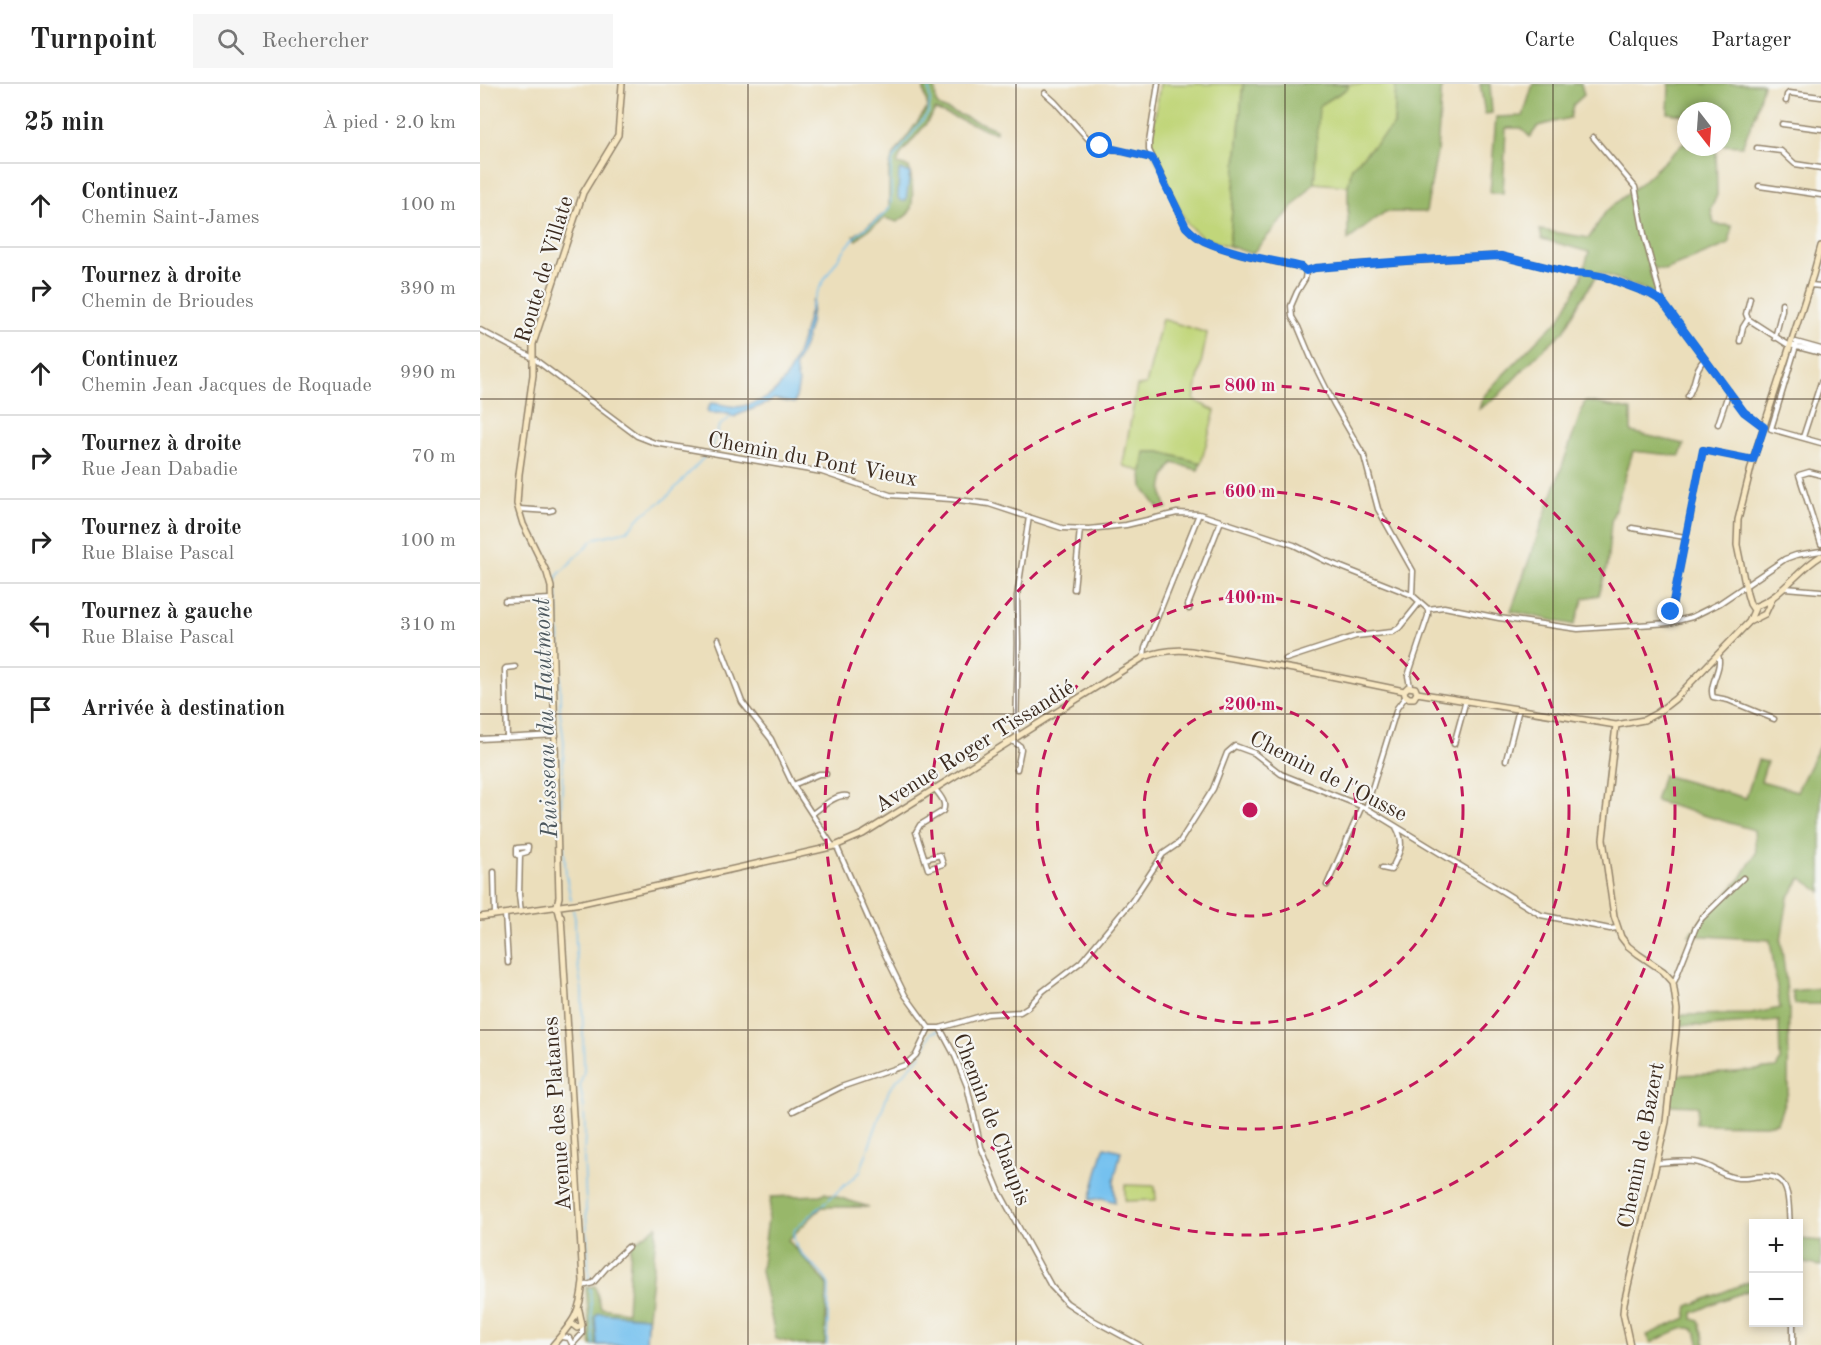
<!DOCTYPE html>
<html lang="fr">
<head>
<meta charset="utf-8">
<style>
  :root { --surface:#fff; --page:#f6f6f6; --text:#222; --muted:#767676; --line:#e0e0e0 }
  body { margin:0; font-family:"Old Standard TT",serif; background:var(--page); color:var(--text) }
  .controls { position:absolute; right:18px; bottom:18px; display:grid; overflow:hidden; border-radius:0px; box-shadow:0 3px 9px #0003 }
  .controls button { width:54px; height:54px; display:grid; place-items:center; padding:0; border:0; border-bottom:2px solid var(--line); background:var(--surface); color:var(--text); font:30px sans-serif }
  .compass { position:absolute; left:1197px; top:18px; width:54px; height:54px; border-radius:50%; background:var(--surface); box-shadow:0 3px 9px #0003; rotate:163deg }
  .stop { position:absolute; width:18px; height:18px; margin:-14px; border:4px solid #1a73e8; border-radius:50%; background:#fff }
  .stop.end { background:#1a73e8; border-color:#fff; box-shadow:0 2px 6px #0008 }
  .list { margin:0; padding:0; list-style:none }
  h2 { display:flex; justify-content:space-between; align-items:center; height:78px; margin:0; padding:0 24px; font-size:26px }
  h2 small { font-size:20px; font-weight:400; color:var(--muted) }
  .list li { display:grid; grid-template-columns:39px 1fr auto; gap:18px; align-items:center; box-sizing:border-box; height:84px; padding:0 24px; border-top:2px solid var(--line) }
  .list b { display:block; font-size:22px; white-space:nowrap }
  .list p { margin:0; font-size:20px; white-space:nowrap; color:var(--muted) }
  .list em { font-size:20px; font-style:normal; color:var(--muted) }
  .icon { flex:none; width:33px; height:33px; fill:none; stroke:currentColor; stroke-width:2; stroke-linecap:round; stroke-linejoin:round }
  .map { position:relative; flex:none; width:1341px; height:1261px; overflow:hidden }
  header { display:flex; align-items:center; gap:36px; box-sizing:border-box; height:84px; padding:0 30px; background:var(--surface); border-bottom:2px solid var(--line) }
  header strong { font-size:28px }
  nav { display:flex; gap:33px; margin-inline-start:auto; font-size:21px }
  .search { width:420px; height:54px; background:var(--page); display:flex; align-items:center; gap:15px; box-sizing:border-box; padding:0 21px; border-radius:0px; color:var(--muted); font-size:22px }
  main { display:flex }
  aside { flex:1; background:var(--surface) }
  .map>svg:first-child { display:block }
  .green { fill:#c1d67a; stroke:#7e804c; stroke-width:1.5 }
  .forest { fill:#98b76a; stroke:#6a7044; stroke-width:1.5 }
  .water { fill:#75c1ef; stroke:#587686; stroke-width:1.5 }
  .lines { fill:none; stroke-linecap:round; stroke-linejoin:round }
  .stream { stroke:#75c1ef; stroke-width:1.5 }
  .street-casing { stroke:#93846c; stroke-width:7 }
  .secondary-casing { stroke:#93846c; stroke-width:8 }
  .street { stroke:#fff; stroke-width:4 }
  .secondary { stroke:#f8e8c3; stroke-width:5 }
  .route { stroke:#1a73e8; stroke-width:8 }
  .grid { fill:none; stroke:#3b2a1e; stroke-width:1.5; stroke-opacity:0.55 }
  .ring { fill:none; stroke:#c2185b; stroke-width:3; stroke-dasharray:10 8 }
  .labels { text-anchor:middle; stroke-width:4.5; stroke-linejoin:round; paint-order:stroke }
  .street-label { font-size:22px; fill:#3b2a1e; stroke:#f6f6f2 }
  .water-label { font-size:24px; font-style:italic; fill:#4c575d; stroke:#f6f6f2 }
  .centre { fill:#c2185b; stroke:#f6f6f2; stroke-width:3 }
  .ring-label { font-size:18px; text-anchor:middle; font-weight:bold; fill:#c2185b; stroke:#f6f6f2; stroke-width:4.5; stroke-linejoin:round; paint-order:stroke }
</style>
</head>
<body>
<header>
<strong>Turnpoint</strong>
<div class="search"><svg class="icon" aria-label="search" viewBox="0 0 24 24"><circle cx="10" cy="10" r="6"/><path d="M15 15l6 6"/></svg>Rechercher</div>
<nav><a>Carte</a><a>Calques</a><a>Partager</a></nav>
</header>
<main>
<aside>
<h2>25 min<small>À pied · 2.0 km</small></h2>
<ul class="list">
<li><svg class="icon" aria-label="ahead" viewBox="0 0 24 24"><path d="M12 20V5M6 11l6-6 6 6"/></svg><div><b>Continuez</b><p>Chemin Saint-James</p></div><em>100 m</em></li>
<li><svg class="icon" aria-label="right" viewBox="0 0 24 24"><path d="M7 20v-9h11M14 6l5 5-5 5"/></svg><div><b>Tournez à droite</b><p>Chemin de Brioudes</p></div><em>390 m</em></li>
<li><svg class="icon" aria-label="ahead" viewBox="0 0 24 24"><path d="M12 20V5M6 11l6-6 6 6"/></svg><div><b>Continuez</b><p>Chemin Jean Jacques de Roquade</p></div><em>990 m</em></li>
<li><svg class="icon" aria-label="right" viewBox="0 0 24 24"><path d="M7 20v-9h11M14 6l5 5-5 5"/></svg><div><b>Tournez à droite</b><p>Rue Jean Dabadie</p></div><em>70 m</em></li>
<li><svg class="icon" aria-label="right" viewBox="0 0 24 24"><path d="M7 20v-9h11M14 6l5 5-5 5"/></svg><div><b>Tournez à droite</b><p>Rue Blaise Pascal</p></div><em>100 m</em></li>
<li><svg class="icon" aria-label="left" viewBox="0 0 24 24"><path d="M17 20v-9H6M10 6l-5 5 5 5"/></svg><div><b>Tournez à gauche</b><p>Rue Blaise Pascal</p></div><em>310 m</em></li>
<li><svg class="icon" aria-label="arrive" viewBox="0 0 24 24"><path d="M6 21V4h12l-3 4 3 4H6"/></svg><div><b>Arrivée à destination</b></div></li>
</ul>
</aside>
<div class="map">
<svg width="1341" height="1261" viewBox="0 0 1341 1261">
  <rect width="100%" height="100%" fill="#f6f6f2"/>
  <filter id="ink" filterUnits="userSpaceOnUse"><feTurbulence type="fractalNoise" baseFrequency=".0167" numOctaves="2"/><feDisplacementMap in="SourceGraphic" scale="12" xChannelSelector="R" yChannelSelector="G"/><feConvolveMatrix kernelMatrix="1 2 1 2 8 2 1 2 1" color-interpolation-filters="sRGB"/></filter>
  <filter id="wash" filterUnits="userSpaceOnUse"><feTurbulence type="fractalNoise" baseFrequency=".008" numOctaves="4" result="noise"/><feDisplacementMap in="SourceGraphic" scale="24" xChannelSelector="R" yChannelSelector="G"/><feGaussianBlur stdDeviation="1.35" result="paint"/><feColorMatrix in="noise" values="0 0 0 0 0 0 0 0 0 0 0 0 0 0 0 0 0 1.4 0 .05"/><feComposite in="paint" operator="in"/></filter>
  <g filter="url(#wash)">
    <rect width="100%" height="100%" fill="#ebdebb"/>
    <path class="green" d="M 680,0 L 763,0 L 749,162 L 723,154 L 707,140 L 673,70 L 671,58 Z
      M 868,0 L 916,0 L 914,41 L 872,83 L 868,102 L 834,99 L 838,22 L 868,4 Z
      M 682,235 L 727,249 L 714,316 L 735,327 L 721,379 L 680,368 L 666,368 L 662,388 L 644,382 L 643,380 L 657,302 L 666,301 Z
      M 645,1101 L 675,1102 L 676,1116 L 645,1117 Z"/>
    <path class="forest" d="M 444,0 L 455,0 L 456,19 L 460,23 L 516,45 L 516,49 L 455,26 L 445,41 L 421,70 L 417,80 L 429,83 C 432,94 434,113 431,124 C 430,131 422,134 417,138 L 405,134 L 382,150 L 377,156 L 374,152 L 405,129 L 409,123 L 409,86 L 412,74 L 448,23 L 444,8 Z
      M 763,0 L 868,0 L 868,4 L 839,22 L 834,99 L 772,170 L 749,162 Z
      M 916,0 L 962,0 L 957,68 L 946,128 L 905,128 L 868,156 L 868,102 L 872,83 L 914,41 Z
      M 1000,0 L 1010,0 L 1012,29 L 1005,30 Z
      M 1053,0 L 1101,0 L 1104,11 L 1093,21 L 1090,34 L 1058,42 L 1050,53 L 1041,44 L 1026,44 L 1023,109 L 1010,109 L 1016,33 L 1043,32 Z
      M 1189,0 L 1283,0 L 1275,32 L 1262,62 L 1242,61 L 1242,27 L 1206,27 L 1206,31 L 1188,29 Z
      M 1206,57 L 1206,63 L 1236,63 L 1237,111 L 1231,125 L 1234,140 L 1252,142 L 1249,160 L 1185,186 L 1168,183 L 1178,211 L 1119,188 L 1100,217 L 1084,247 L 1059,269 L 1017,313 L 999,325 L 1003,313 L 1021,293 L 1059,254 L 1079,236 L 1100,198 L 1109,168 L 1062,155 L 1060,146 L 1109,154 L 1126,127 L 1162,98 Z
      M 1105,317 L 1151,326 L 1151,348 L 1204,360 L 1200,372 L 1153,367 L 1131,438 L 1127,482 L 1119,511 L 1104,514 L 1094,541 L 1031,527 Z
      M 665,368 L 680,368 L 721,379 L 718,386 L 693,379 C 682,394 679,407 687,424 L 679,425 L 663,404 L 662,388 Z
      M 1341,659 L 1341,809 L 1340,807 L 1321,794 L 1308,814 L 1301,857 L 1309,924 L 1308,1008 L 1297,1039 L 1285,1041 L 1216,1040 L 1218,1022 L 1189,1021 L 1195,991 L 1246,989 L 1296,984 L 1300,977 L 1299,937 L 1228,942 L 1199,941 L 1199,931 L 1271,930 L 1300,924 L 1290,856 L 1209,851 L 1261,794 L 1276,769 L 1274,746 L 1175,717 L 1183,691 L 1266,714 L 1278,676 L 1287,678 L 1281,697 L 1317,707 Z
      M 1341,904 L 1341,920 L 1315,920 L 1312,907 Z
      M 345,1109 L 389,1123 L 342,1123 L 308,1156 L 347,1200 L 345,1261 L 319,1261 L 296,1255 L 281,1187 L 291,1113 L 340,1111 Z
      M 177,1142 L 165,1261 L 111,1261 L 106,1203 L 115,1202 L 121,1224 L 147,1228 L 151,1161 Z
      M 1319,1155 L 1341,1157 L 1341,1182 L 1319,1178 Z
      M 1273,1196 L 1273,1205 L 1237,1218 L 1213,1229 L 1213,1235 L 1219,1237 L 1223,1249 L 1225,1261 L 1220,1261 C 1218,1257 1218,1250 1215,1247 C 1208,1237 1180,1255 1171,1259 L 1167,1251 L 1206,1234 L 1208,1222 Z"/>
    <path class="water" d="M 422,86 L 430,89 L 426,117 L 422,117 L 418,114 L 419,87 Z
      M 333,215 L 330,239 L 324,262 L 315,282 L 317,294 L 319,298 L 315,318 L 313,319 L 294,315 C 282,324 267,325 254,333 C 246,327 238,330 229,329 L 227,326 L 231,319 C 241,319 253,325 263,322 C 271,320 283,317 289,312 C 315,295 325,244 333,215 Z
      M 625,1063 L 641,1067 L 634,1097 L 635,1118 L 622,1114 L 610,1116 L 623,1067 Z
      M 118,1229 L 166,1233 L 167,1235 L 166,1261 L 117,1261 L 115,1233 Z"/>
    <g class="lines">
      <path class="stream" d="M 330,227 C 335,206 363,165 379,149 C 387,142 408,131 410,122 C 414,108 408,90 413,75 L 448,29 L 450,18 L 449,0
        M 230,367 L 239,342 L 252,332
        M 91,816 L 86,791 L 81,725 L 84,658 L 80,628 L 80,569 L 76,500 L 77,492 L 111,458 L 116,454 L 147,447 L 163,430 L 185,415 L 227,370
        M 93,826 L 95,834 L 96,869 L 102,907 L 104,987 L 100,1002 L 104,1024 L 105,1047 L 104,1073 L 109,1198
        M 110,1204 L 114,1261
        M 347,1261 L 349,1201 C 342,1182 307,1169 315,1145 L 380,1088 L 409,1006 L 415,998 L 440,973 L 451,949 L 459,946"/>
    </g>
  </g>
  <g filter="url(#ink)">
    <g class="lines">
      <defs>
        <path id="street" d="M 678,0 L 669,58 L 669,66 L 706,143 C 711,148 717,154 724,157 C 753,170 791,177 822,183 L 826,187 L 825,195 L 817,208 L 811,222 L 812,233 L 818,243 L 831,274 L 854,320 L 884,372 L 898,425 L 933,487 L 932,511 L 948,525 L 948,532 L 928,592 L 930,602
          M 565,9 L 575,18 L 610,57 L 620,62 L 672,74
          M 1306,17 L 1307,11 L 1309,9 L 1341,13
          M 1302,40 L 1341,45
          M 1113,53 L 1155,103 L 1165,155 L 1182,217
          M 1277,64 L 1301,67 L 1315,80 L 1341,84
          M 1279,102 L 1341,111
          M 826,187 L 835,184 L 884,180 L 1012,172 L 1021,172 L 1090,189 L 1109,190 L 1125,193 L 1170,210 L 1182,217 L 1264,328 L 1284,343
          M 1330,201 L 1341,202
          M 1270,214 L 1266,230 L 1268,235 L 1310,262
          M 0,246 L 53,274 L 157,352 L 175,359 L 342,388 L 410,411 L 471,415 L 509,420 L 582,444 L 609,445 L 646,441 L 697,429 L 719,430 L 814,461 L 846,477 L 932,511
          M 1295,254 L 1302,226 L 1302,219
          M 1260,257 L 1263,243 L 1268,235
          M 1316,258 L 1341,265
          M 1317,259 L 1291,345 L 1341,359
          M 1310,261 L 1341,269
          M 1208,312 C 1216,301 1214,284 1225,275
          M 1238,340 L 1249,307
          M 1323,353 L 1341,298
          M 1341,391 L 1329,388 L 1319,391 L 1341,460
          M 39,425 L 69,427 L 73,426
          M 1152,444 L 1205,453
          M 1305,504 L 1341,507
          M 594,505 L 600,445
          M 25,517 L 72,515
          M 709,525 L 708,521 L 741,437
          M 948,525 L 964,523 L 1019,534 L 1098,545 L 1189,539 L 1212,533 L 1240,519 L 1305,475 L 1316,471 L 1341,467
          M 1189,539 L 1223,366 L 1273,376
          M 238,555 L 262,618 L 291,655 L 313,701 L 352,761 L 357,763 L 397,854 L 425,911 L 449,944
          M 1238,571 C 1243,585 1228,600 1233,613 L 1248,616 L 1294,635
          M 664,573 L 665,564 L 719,430
          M 806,575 L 876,552 L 912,548 L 919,544 L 940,518
          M 538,652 L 536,647 L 538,559 L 537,512 L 549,433
          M 27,654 L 25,585 L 26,584 L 35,583
          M 0,655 L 76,651
          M 532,657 L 540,662 L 541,665 L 537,685
          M 974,660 L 986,616
          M 1026,676 L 1039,625
          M 313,701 L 339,690 L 346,690
          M 886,724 L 917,624 L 926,612
          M 332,730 C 342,723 356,710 367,712
          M 40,772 L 37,771 L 37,764 L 48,763 L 47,768 L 40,770 L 39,811 L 41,828
          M 445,775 L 460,771 L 463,780 L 448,785 L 436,748 L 440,741 L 463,727 C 467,718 460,712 455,705
          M 902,784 L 911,786 C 919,769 926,761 916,743
          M 14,788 L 15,831
          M 847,801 L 882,722
          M 25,830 L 28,879
          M 1193,898 L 1195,896 L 1216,843 L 1222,834 L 1263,794
          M 449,944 L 460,944 L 508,930 L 540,928 L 548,923 L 563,907 L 601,878 L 652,817 L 683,770 L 699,759 L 733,705 L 747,669 L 755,662 L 774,669 L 801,690 L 886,724 L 1061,831 L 1130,845 L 1137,844
          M 460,944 L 475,972 L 487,1002 L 501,1063 L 520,1109 L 571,1202 L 587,1219 L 613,1236 L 659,1261
          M 313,1027 L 361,1003 L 425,981 L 436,971 L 449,944
          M 1177,1079 C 1191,1078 1206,1076 1219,1079 C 1233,1082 1243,1093 1258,1094 C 1270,1095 1289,1088 1299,1096 C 1311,1105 1308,1126 1310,1140
          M 103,1202 L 113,1199 L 127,1183 L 148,1163
          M 81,1253 L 89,1254 L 92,1260
          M 92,1261 L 102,1250 L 102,1242
          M 1313,1261 L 1313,1238"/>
        <path id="secondary" d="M 1274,526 L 1270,520 L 1267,510 L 1257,461 L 1258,436 L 1273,376 L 1333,191 L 1341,162
          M 1269,538 L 1276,522 C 1302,513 1317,486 1341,472
          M 924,607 L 925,611 L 929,614 L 934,614 L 937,609
          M 924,607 L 928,603 L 935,604 L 937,609
          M 937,609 L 1136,641 L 1164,636 L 1177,629 L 1195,615 L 1269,538 L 1285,530 L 1293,513
          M 1136,641 L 1123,755 L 1134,832 L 1141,853 L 1148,862 L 1158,870 L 1183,887 L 1193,898 L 1197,926 L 1196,946 L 1186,1038 L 1144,1219 L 1143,1229 L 1150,1261
          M 0,833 L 102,819 L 338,766 L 355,762 L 383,750 L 664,573 C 680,567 694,565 711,567 L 836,589 L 924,607
          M 80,833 L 77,821 L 79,813 L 71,503 L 67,489 L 43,440 L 37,420 L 39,390 L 53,291 L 53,260 L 103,109 L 138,51 L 142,0
          M 92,1240 L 97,1244 L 102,1241 L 99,1226
          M 73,1261 C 94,1237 100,1230 103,1197 L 81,832"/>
      </defs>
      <use href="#street" class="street-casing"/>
      <use href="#secondary" class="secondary-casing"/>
      <use href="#street" class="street"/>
      <use href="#secondary" class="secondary"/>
    </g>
  </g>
  <g class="lines" filter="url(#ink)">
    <path class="route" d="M 620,62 L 672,74 L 706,143 C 711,148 717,154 724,157 C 753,170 791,176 822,183 L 826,187 L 835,184 L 939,176 L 1021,172 L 1090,189 L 1109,190 L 1125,193 L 1170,210 L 1182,217 L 1264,328 L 1284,343 L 1273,376 L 1223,366 L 1191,528"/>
  </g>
  <path class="grid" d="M 268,0 L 268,1261M 536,0 L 536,1261M 805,0 L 805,1261M 1073,0 L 1073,1261M 0,315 L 1341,315M 0,630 L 1341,630M 0,946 L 1341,946"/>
  <g class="ring">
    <circle cx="770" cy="726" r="106"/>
    <circle cx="770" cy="726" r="213"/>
    <circle cx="770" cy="726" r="319"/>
    <circle cx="770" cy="726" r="425"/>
  </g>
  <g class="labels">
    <g class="street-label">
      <text transform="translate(63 185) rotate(-73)" y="8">Route de Villate</text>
      <text transform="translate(333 374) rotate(11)" y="8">Chemin du Pont Vieux</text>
      <text transform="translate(494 661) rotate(-32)" y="8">Avenue Roger Tissandié</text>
      <text transform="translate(849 691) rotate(27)" y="8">Chemin de l'Ousse</text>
      <text transform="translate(76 1030) rotate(-94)" y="8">Avenue des Platanes</text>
      <text transform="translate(513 1035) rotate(69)" y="8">Chemin de Chaupis</text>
      <text transform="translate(1160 1061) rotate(-79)" y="8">Chemin de Bazert</text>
    </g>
    <g class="water-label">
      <text transform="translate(65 634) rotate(-92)" y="8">Ruisseau du Hautmont</text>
    </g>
  </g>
  <circle cx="770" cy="726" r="9" class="centre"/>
  <g class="ring-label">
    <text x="770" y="307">800 m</text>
    <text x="770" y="413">600 m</text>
    <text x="770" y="519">400 m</text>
    <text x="770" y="626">200 m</text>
  </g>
</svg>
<div class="controls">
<button>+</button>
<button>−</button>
</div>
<svg class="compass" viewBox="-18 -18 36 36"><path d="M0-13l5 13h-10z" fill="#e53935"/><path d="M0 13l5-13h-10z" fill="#767676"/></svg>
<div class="stop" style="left:620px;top:62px"></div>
<div class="stop end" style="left:1191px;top:528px"></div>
</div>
</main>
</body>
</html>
